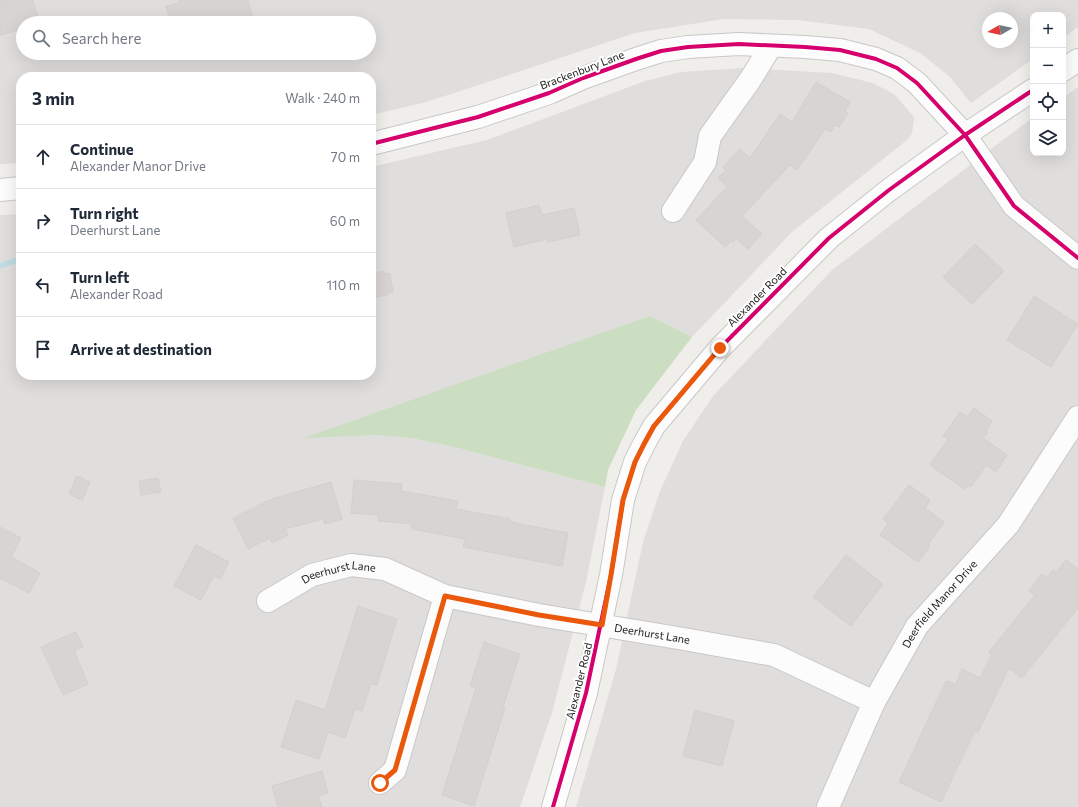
<!DOCTYPE html>
<html lang="en">
<head>
<meta charset="utf-8">
<style>
  :root { --surface:#fff; --page:#f2f2f3; --text:#1f2937; --muted:#747a83; --line:#e0e1e3 }
  body { margin:0; font-family:Commissioner,sans-serif; background:var(--page); color:var(--text) }
  .controls { position:absolute; right:12px; top:12px; display:grid; overflow:hidden; border-radius:8px; box-shadow:0 4px 16px #0002 }
  .controls button { width:36px; height:36px; display:grid; place-items:center; padding:0; border:0; border-bottom:1px solid var(--line); background:var(--surface); color:var(--text); font:20px sans-serif }
  .compass { position:absolute; left:982px; top:12px; width:36px; height:36px; border-radius:50%; background:var(--surface); box-shadow:0 4px 16px #0002; rotate:261deg }
  .stop { position:absolute; width:12px; height:12px; margin:-9px; border:3px solid #ea580c; border-radius:50%; background:#fff }
  .stop.end { background:#ea580c; border-color:#fff; box-shadow:0 1px 4px #0008 }
  .list { margin:0; padding:0; list-style:none }
  h2 { display:flex; justify-content:space-between; align-items:center; height:52px; margin:0; padding:0 16px; font-size:17px }
  h2 small { font-size:13px; font-weight:400; color:var(--muted) }
  .list li { display:grid; grid-template-columns:26px 1fr auto; gap:12px; align-items:center; box-sizing:border-box; height:64px; padding:0 16px; border-top:1px solid var(--line) }
  .list b { display:block; font-size:15px; white-space:nowrap }
  .list p { margin:0; font-size:13px; white-space:nowrap; color:var(--muted) }
  .list em { font-size:13px; font-style:normal; color:var(--muted) }
  .icon { flex:none; width:22px; height:22px; fill:none; stroke:currentColor; stroke-width:2; stroke-linecap:round; stroke-linejoin:round }
  .map { position:relative; flex:none; width:1078px; height:807px; overflow:hidden }
  .search { position:absolute; background:var(--surface); box-shadow:0 4px 16px #0002; left:16px; top:16px; width:360px; height:44px; display:flex; align-items:center; gap:10px; box-sizing:border-box; padding:0 14px; border-radius:22px; color:var(--muted); font-size:15px }
  .panel { position:absolute; background:var(--surface); box-shadow:0 4px 16px #0002; left:16px; top:72px; width:360px; height:308px; border-radius:16px }
  .map>svg:first-child { display:block }
  .residential { fill:#dfdedc; fill-rule:evenodd }
  .forest { fill:#cbdec1 }
  .lines { fill:none; stroke-linecap:round; stroke-linejoin:round }
  .stream { stroke:#bfdbe3; stroke-width:5.5 }
  .building { fill:#d7d4d2; stroke:#d3d0cc }
  .minor-casing { stroke:#c9c8c7; stroke-width:24 }
  .minor { stroke:#fdfcfc; stroke-width:22 }
  .cycleway-casing { stroke:#fff; stroke-width:6 }
  .cycleway { stroke:#d6006c; stroke-width:4 }
  .route { stroke:#ea580c; stroke-width:5 }
  .labels { text-anchor:middle; stroke-width:4; stroke-linejoin:round; paint-order:stroke }
  .street-label { font-size:11px; fill:#222; stroke:#fff }
</style>
</head>
<body>
<div class="map">
<svg width="1078" height="807" viewBox="0 0 1078 807">
  <rect width="100%" height="100%" fill="#f0eeeb"/>
  <path class="residential" d="M 0,0 L 1078,0 L 1078,27 L 1063,38 L 1063,15 L 1033,15 L 1033,59 L 971,103 L 949,76 L 920,53 L 869,29 L 798,20 L 724,19 L 635,33 L 427,102 L 371,115 L 371,77 L 21,77 L 21,163 L 0,164 ZM 988,18 L 1012,18 L 1012,42 L 988,42 ZM 23,23 L 369,23 L 369,53 L 23,53 Z
    M 743,68 L 832,73 L 873,83 L 894,94 L 914,117 L 912,134 L 907,140 L 792,232 L 692,337 L 649,316 L 373,435 L 411,438 L 454,447 L 605,487 L 586,582 L 552,713 L 520,807 L 0,807 L 0,215 L 21,214 L 21,375 L 371,375 L 371,167 L 487,140 L 645,81 L 681,72 Z
    M 1078,87 L 1078,807 L 576,807 L 616,669 L 643,542 L 660,491 L 683,441 L 713,396 L 832,270 L 1020,127 L 1033,118 L 1033,153 L 1063,153 L 1063,98 Z"/>
  <path class="forest" d="M 650,316 L 692,337 L 636,410 L 608,470 L 605,487 L 454,447 L 411,438 L 373,435 L 304,438 Z"/>
  <g class="lines">
    <path class="stream" d="M 0,266 L 21,259"/>
  </g>
  <path class="building" d="M 0,0 L 33,0 L 39,23 L 23,23 L 23,29 L 0,35 Z
    M 178,0 L 248,0 L 254,23 L 171,23 L 166,6 L 179,3 Z
    M 816,82 L 850,102 L 845,111 L 848,113 L 839,127 L 835,125 L 831,132 L 825,129 L 797,170 L 790,165 L 742,216 L 762,234 L 748,249 L 736,239 L 733,242 L 731,241 L 725,247 L 696,220 L 727,187 L 718,178 L 726,170 L 723,167 L 740,149 L 750,158 L 780,114 L 792,122 Z
    M 539,205 L 542,215 L 574,208 L 580,235 L 548,242 L 547,239 L 514,247 L 506,213 Z
    M 975,244 L 1004,271 L 972,304 L 943,277 Z
    M 384,271 L 384,274 L 390,273 L 393,292 L 387,293 L 387,295 L 371,298 L 371,274 Z
    M 1034,296 L 1078,324 L 1051,367 L 1007,340 Z
    M 974,408 L 992,421 L 986,430 L 988,432 L 983,438 L 1007,455 L 996,472 L 986,465 L 971,487 L 968,485 L 964,489 L 930,465 L 948,439 L 943,436 L 960,412 L 968,417 Z
    M 77,476 L 90,482 L 82,500 L 69,494 Z
    M 158,478 L 161,492 L 141,495 L 139,481 Z
    M 354,480 L 402,484 L 401,491 L 458,501 L 456,509 L 510,519 L 510,522 L 568,533 L 562,566 L 463,547 L 465,539 L 411,529 L 412,524 L 378,521 L 379,515 L 351,513 Z
    M 331,482 L 342,519 L 325,524 L 323,519 L 285,529 L 288,535 L 272,543 L 270,538 L 248,549 L 233,518 L 269,500 Z
    M 909,485 L 930,500 L 925,508 L 944,522 L 928,545 L 930,546 L 918,562 L 880,535 L 888,523 L 883,519 Z
    M 0,527 L 21,538 L 11,557 L 40,573 L 29,593 L 1,578 L 0,579 Z
    M 196,545 L 229,562 L 220,579 L 214,576 L 201,600 L 174,586 Z
    M 846,555 L 883,584 L 851,626 L 813,597 Z
    M 1066,560 L 1078,569 L 1078,608 L 1022,678 L 1009,668 L 978,732 L 975,731 L 941,802 L 899,782 L 946,681 L 956,684 L 962,669 L 980,678 L 992,654 L 989,652 L 1035,595 L 1029,591 L 1042,574 L 1047,578 L 1053,570 L 1056,572 Z
    M 358,606 L 397,619 L 377,685 L 371,684 L 362,711 L 355,709 L 345,738 L 328,732 L 319,759 L 281,747 L 296,700 L 325,710 Z
    M 76,632 L 83,647 L 74,651 L 88,684 L 63,695 L 41,647 Z
    M 484,642 L 520,654 L 503,707 L 505,708 L 474,806 L 442,795 L 476,688 L 470,686 Z
    M 695,710 L 734,721 L 722,766 L 683,756 Z
    M 322,771 L 328,793 L 318,796 L 322,807 L 278,807 L 272,786 Z"/>
  <g class="lines">
    <defs>
      <g id="minor">
        <path d="M 1063,70 L 1078,60"/>
        <path d="M 371,144 L 478,117 L 549,93 L 583,78 L 636,59 L 661,51 L 688,47 L 739,44 L 805,47 L 840,50 L 876,59 L 897,68 L 917,83 L 965,135 L 1014,206 L 1078,258"/>
        <path d="M 0,190 L 21,188"/>
        <path d="M 673,211 L 705,162 L 710,136 L 750,80 L 771,46"/>
        <path id="s1" d="M 268,601 L 312,575 L 351,565 L 385,569 L 445,596 L 539,615 L 678,638 L 774,655 L 874,702"/>
        <path d="M 380,783 L 395,770 L 445,596"/>
        <path d="M 553,807 L 586,693 L 611,575 L 623,500 L 635,462 L 644,444 L 654,426 L 720,348 L 829,238 L 889,190 L 965,135 L 1033,90"/>
        <path id="s2" d="M 828,807 L 874,702 L 917,626 L 1008,525 L 1078,417"/>
      </g>
    </defs>
    <use href="#minor" class="minor-casing"/>
    <use href="#minor" class="minor"/>
    <defs>
      <path id="cycleway" d="M 371,144 L 478,117 L 549,93 L 583,78 L 636,59 L 661,51 L 688,47 L 739,44 L 805,47 L 840,50 L 876,59 L 897,68 L 917,83 L 965,135 L 1014,206 L 1078,258
        M 553,807 L 586,693 L 611,575 L 623,500 L 635,462 L 644,444 L 654,426 L 720,348 L 829,238 L 889,190 L 965,135 L 1033,90"/>
    </defs>
    <use href="#cycleway" class="cycleway-casing"/>
    <use href="#cycleway" class="cycleway"/>
  </g>
  <g class="lines">
    <path class="route" d="M 380,783 L 395,770 L 445,596 L 539,615 L 602,625 L 611,575 L 623,500 L 635,462 L 644,444 L 654,426 L 720,348"/>
  </g>
  <g class="labels">
    <g class="street-label">
      <text transform="translate(582 70) rotate(-21)" y="4">Brackenbury Lane</text>
      <text transform="translate(757 297) rotate(-45)" y="4">Alexander Road</text>
      <text dy="4" stroke="none"><textPath href="#s1" startOffset="78">Deerhurst Lane</textPath></text>
      <text dy="4" stroke="none"><textPath href="#s2" startOffset="233">Deerfield Manor Drive</textPath></text>
      <text dy="4" stroke="none"><textPath href="#s1" startOffset="402">Deerhurst Lane</textPath></text>
      <text transform="translate(579 681) rotate(-76)" y="4">Alexander Road</text>
    </g>
  </g>
</svg>
<div class="controls">
<button>+</button>
<button>−</button>
<button><svg class="icon" aria-label="locate" viewBox="0 0 24 24"><circle cx="12" cy="12" r="6"/><path d="M12 2v4M12 18v4M2 12h4M18 12h4"/></svg></button>
<button><svg class="icon" aria-label="layers" viewBox="0 0 24 24"><path d="M12 4l9 5-9 5-9-5zM3 14l9 5 9-5"/></svg></button>
</div>
<svg class="compass" viewBox="-18 -18 36 36"><path d="M0-13l5 13h-10z" fill="#e53935"/><path d="M0 13l5-13h-10z" fill="#747a83"/></svg>
<div class="stop" style="left:380px;top:783px"></div>
<div class="stop end" style="left:720px;top:348px"></div>
<div class="search"><svg class="icon" aria-label="search" viewBox="0 0 24 24"><circle cx="10" cy="10" r="6"/><path d="M15 15l6 6"/></svg>Search here</div>
<section class="panel">
<h2>3 min<small>Walk · 240 m</small></h2>
<ul class="list">
<li><svg class="icon" aria-label="ahead" viewBox="0 0 24 24"><path d="M12 20V5M6 11l6-6 6 6"/></svg><div><b>Continue</b><p>Alexander Manor Drive</p></div><em>70 m</em></li>
<li><svg class="icon" aria-label="right" viewBox="0 0 24 24"><path d="M7 20v-9h11M14 6l5 5-5 5"/></svg><div><b>Turn right</b><p>Deerhurst Lane</p></div><em>60 m</em></li>
<li><svg class="icon" aria-label="left" viewBox="0 0 24 24"><path d="M17 20v-9H6M10 6l-5 5 5 5"/></svg><div><b>Turn left</b><p>Alexander Road</p></div><em>110 m</em></li>
<li><svg class="icon" aria-label="arrive" viewBox="0 0 24 24"><path d="M6 21V4h12l-3 4 3 4H6"/></svg><div><b>Arrive at destination</b></div></li>
</ul>
</section>
</div>
</body>
</html>
